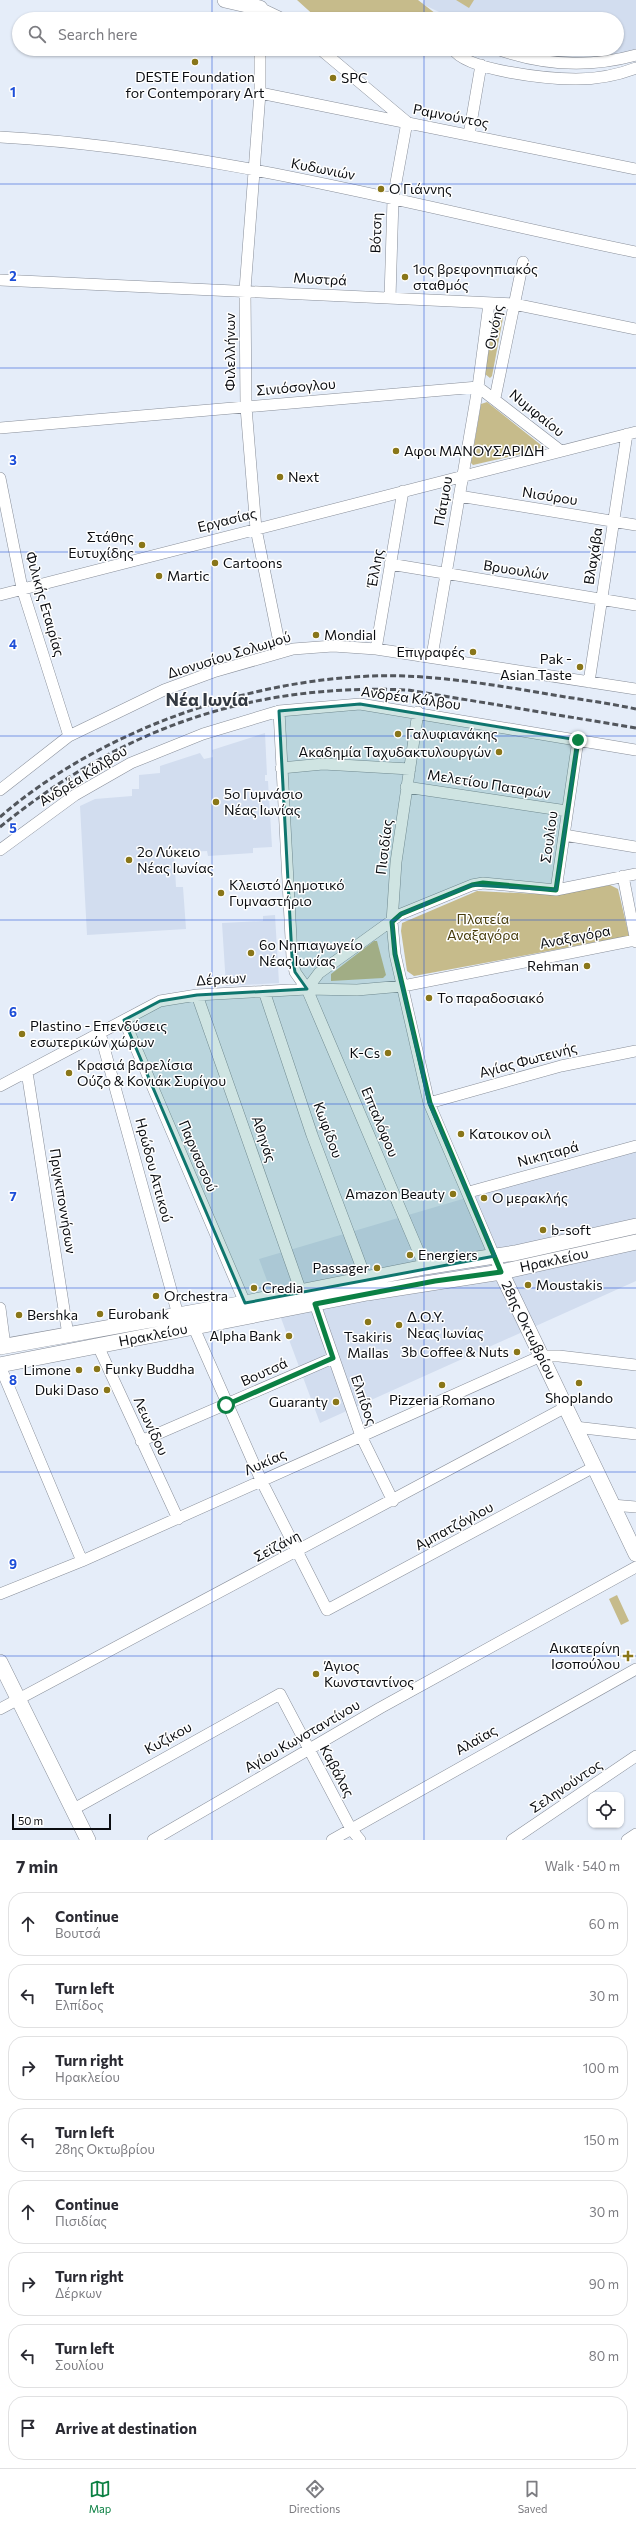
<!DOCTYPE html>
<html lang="en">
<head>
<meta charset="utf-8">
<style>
  :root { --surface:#fff; --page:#f2f2f3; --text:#2b2b33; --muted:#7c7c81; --line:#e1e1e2; --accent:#0b8043 }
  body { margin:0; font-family:Commissioner,sans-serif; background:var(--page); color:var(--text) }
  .controls { position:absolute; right:12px; bottom:12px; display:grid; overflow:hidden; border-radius:8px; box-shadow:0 1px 3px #0004 }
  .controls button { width:36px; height:36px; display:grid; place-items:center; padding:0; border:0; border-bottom:1px solid var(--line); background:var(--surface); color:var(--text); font:20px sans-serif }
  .scale { position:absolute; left:12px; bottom:10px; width:99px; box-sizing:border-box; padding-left:4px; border:2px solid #0b0d11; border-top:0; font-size:11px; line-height:14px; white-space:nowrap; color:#0b0d11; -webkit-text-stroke:3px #fff; paint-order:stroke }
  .stop { position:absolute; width:12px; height:12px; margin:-9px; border:3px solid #0b8043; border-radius:50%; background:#fff }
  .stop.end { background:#0b8043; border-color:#fff; box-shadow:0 1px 4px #0008 }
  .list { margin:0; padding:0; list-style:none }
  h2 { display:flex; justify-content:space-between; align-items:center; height:52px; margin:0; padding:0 16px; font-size:17px }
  h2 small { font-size:13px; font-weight:400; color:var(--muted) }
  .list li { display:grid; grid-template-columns:26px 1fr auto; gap:12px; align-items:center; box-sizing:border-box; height:64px; margin:0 8px 8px; padding:0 8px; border:1px solid var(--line); border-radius:16px }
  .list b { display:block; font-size:15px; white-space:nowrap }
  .list p { margin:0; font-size:13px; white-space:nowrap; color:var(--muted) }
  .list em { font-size:13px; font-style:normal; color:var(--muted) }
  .icon { flex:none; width:22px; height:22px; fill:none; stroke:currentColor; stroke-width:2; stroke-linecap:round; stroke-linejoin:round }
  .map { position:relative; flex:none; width:636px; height:1840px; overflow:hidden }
  .search { position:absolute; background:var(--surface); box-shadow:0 1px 3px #0004; left:12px; right:12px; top:12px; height:44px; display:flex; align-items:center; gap:10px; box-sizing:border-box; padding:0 14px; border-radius:22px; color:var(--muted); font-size:15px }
  .sheet { height:628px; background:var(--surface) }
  nav { display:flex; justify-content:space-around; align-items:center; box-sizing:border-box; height:56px; border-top:1px solid var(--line); background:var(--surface); font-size:11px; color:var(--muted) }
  nav a { display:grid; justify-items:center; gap:2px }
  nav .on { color:var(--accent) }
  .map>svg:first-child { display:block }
  .built { fill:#d2ddef }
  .green { fill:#c6bb8b }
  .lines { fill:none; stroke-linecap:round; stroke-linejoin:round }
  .street-casing { stroke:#888e99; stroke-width:12 }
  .secondary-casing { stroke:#888e99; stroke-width:16 }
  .street { stroke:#fff; stroke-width:11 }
  .secondary { stroke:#fff; stroke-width:15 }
  .rail { stroke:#52565c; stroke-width:3; stroke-dasharray:6 3; stroke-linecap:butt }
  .route { stroke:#0b8043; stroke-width:5 }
  .marked { fill:#0f766e; fill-opacity:0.2; stroke:#0f766e; stroke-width:3; stroke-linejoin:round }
  .grid { fill:none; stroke:#1d4ed8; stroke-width:1; stroke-opacity:0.55 }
  .poi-dot { fill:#897619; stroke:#fff; stroke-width:1.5 }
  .labels { text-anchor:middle; stroke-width:3; stroke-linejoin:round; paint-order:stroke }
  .poi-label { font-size:14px; fill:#0b0d11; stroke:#fff; text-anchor:start }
  .street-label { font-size:14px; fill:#0b0d11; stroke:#fff }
  .park-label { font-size:14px; fill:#473c0b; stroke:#fff }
  .district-label { font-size:18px; font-weight:bold; fill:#333942; stroke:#fff }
  .grid-label { font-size:13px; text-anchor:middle; font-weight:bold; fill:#1d4ed8; stroke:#fff; stroke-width:3; stroke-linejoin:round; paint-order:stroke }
</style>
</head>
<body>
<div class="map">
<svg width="636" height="1840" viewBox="0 0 636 1840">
  <rect width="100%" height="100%" fill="#e5edf9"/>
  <path class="built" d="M 424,0 L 636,0 L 636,49 L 617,54 L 571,56 L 530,49 L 617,49 L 617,19 L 454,19 L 422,4 Z
    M 265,733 L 267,775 L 265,775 L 265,781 L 268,781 L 272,847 L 253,848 L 253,853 L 208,856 L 207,851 L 174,853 L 176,887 L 183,887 L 186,929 L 87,935 L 80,806 L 95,799 L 132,796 L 132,789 L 139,789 L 139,775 L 160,773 L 160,766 L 200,753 L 204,759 L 213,757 L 212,750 Z
    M 275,915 L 279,983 L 226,986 L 222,923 L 263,921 L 263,916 Z
    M 636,1148 L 636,1281 L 320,1423 L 259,1259 Z"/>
  <path class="green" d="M 297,0 L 418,0 L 440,17 L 439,19 L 318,19 Z
    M 456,0 L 474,0 L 469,8 Z
    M 494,316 L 503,318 L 492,376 L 490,378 L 485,374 Z
    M 487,402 L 541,445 L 542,449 L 473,465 L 471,463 L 481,404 Z
    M 610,885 L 618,889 L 629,936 L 414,976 L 407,971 L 401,931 L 402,923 L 477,891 L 558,895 Z
    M 374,941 L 377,941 L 386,975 L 383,978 L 331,981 L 331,974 Z
    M 617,1595 L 629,1621 L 621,1625 L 609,1599 Z"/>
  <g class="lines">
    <defs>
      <path id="street" d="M 260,8 L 283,19
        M 260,49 L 260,93 L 245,290 L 246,407 L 256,529 L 281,652
        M 320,49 L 407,122
        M 453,49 C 466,71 550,79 576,79 C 595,79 618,75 636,68
        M 497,49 C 542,65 589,68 636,55
        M 260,93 L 636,169
        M 469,135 L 481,65
        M 0,137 C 216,149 425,209 636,252
        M 0,280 L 514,304 L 636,329
        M 390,298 L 393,199 L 407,122
        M 495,398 L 523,262
        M 0,428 L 478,387 L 561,451
        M 0,478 L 22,588 L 69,736
        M 459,496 L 636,525
        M 390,564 L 636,605
        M 0,595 L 636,432
        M 376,649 L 403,491
        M 432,656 L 478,387 L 489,304
        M 589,682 L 627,434
        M 279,711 L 292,957 L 295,972 L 307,989 L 425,1267
        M 418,712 L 396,862 L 392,922 L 395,954 L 429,1103 L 501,1272
        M 281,768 L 323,764 L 410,769
        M 406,787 L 567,811
        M 0,790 L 69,736 L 164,690 L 213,672 L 293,649 L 333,646 L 376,649 L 636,689
        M 564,835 L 636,847
        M 0,850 L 75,795 L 131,763 L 203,734 L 279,711 L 360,704 L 636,750
        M 623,876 L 636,942
        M 556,890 L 578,740
        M 307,989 L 319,973 L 401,914 L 472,885 L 483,883 L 556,890 L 636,874
        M 264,991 L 312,1135 L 366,1279
        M 197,995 L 301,1292
        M 124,1020 L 245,1303
        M 100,1033 L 178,1315
        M 27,1072 L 68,1335
        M 0,1086 L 160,1001 L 197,995 L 307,989 L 357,990 L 403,986 L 636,940
        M 429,1103 L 561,1066 L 636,1051
        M 469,1192 L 636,1146
        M 315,1304 L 361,1436 L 393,1501
        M 0,1308 L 5,1346
        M 194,1328 L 261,1480 L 327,1610 L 594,1467
        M 98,1346 L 178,1519
        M 0,1366 L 82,1561
        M 575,1427 L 636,1434
        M 141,1441 L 333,1358
        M 612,1505 L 636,1507
        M 0,1594 L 82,1561 L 541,1356 L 559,1356 L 636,1365
        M 0,1709 L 566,1407
        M 72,1810 L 280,1694 L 351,1829 L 360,1840
        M 153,1840 L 380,1708 L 636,1567
        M 332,1840 L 636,1669
        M 512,1840 L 636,1756
        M 627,1840 L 636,1834"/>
      <path id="secondary" d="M 225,0 L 260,8
        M 501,1272 L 636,1554
        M 0,1347 L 245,1303 L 425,1267 L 515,1253 L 636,1226
        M 0,1365 L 367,1293 L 501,1272 L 636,1242
        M 0,1662 L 88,1840"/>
    </defs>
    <use href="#street" class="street-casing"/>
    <use href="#secondary" class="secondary-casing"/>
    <use href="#street" class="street"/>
    <use href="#secondary" class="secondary"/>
    <path class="rail" d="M 0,817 C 98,732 242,681 372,676 C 427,674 482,683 536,692 C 569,698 603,702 636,709
      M 0,827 C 122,728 251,683 408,690 L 636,728"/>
  </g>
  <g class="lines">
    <path class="route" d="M 226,1405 L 333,1358 L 315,1304 L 435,1281 L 501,1272 L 430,1103 L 395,954 L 392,922 L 401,914 L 472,885 L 483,883 L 556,890 L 578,740"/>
  </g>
  <path class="marked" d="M 360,704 L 578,740 L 556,890 L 472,885 L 401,914 L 392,922 L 395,954 L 429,1103 L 495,1256 L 245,1303 L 124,1020 L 160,1001 L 197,995 L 307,989 L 295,972 L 292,957 L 279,711 Z"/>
  <path class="grid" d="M 212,0 L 212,19M 424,0 L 424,19M 212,49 L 212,1840M 424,49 L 424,1840M 0,184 L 636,184M 0,368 L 636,368M 0,552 L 636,552M 0,736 L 636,736M 0,920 L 636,920M 0,1104 L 636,1104M 0,1288 L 636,1288M 0,1472 L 636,1472M 0,1656 L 636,1656"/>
  <g class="poi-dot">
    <circle cx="195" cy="62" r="4"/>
    <circle cx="333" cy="78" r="4"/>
    <circle cx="381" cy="189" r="4"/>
    <circle cx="405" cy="277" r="4"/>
    <circle cx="396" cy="451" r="4"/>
    <circle cx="280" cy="477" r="4"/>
    <circle cx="142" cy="545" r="4"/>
    <circle cx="215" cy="563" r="4"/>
    <circle cx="159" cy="576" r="4"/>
    <circle cx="316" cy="635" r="4"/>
    <circle cx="473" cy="652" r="4"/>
    <circle cx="580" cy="667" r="4"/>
    <circle cx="398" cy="734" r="4"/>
    <circle cx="499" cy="752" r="4"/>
    <circle cx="216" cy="802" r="4"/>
    <circle cx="129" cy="860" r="4"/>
    <circle cx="221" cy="893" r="4"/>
    <circle cx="251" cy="953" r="4"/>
    <circle cx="587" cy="966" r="4"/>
    <circle cx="429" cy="998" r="4"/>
    <circle cx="22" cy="1034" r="4"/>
    <circle cx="388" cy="1053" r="4"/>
    <circle cx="69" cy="1073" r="4"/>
    <circle cx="461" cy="1134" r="4"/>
    <circle cx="453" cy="1194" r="4"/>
    <circle cx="484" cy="1198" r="4"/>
    <circle cx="543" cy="1230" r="4"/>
    <circle cx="410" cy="1255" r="4"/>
    <circle cx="377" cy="1268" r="4"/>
    <circle cx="528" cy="1285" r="4"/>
    <circle cx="254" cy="1288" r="4"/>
    <circle cx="156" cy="1296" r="4"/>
    <circle cx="100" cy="1314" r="4"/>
    <circle cx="19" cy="1315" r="4"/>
    <circle cx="368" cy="1322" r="4"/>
    <circle cx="399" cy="1325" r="4"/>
    <circle cx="289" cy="1336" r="4"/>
    <circle cx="517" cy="1352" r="4"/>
    <circle cx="97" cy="1369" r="4"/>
    <circle cx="79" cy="1370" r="4"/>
    <circle cx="579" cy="1383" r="4"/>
    <circle cx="442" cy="1385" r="4"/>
    <circle cx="107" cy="1390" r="4"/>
    <circle cx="336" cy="1402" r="4"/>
    <path d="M626 1650h4v4h4v4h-4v4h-4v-4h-4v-4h4z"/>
    <circle cx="316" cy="1674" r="4"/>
  </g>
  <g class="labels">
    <g class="poi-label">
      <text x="195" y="82" text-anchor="middle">DESTE Foundation<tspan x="195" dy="16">for Contemporary Art</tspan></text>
      <text x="341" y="83">SPC</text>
      <text x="389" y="194">Ο Γιάννης</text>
      <text x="413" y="274">1ος βρεφονηπιακός<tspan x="413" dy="16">σταθμός</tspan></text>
      <text x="404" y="456">Αφοι ΜΑΝΟΥΣΑΡΙΔΗ</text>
      <text x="288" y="482">Next</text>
      <text x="134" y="542" text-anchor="end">Στάθης<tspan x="134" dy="16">Ευτυχίδης</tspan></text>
      <text x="223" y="568">Cartoons</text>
      <text x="167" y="581">Martic</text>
      <text x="324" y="640">Mondial</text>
      <text x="465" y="657" text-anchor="end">Επιγραφές</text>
      <text x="572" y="664" text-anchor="end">Pak -<tspan x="572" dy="16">Asian Taste</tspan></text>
      <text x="406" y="739">Γαλυφιανάκης</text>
      <text x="491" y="757" text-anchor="end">Ακαδημία Ταχυδακτυλουργών</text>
      <text x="224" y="799">5ο Γυμνάσιο<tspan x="224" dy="16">Νέας Ιωνίας</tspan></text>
      <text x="137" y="857">2ο Λύκειο<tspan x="137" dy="16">Νέας Ιωνίας</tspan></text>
      <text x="229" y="890">Κλειστό Δημοτικό<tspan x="229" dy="16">Γυμναστήριο</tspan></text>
      <text x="259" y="950">6ο Νηπιαγωγείο<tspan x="259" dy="16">Νέας Ιωνίας</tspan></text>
      <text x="579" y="971" text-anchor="end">Rehman</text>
      <text x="437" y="1003">Το παραδοσιακό</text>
      <text x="30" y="1031">Plastino - Επενδύσεις<tspan x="30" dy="16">εσωτερικών χώρων</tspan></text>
      <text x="380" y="1058" text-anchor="end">K-Cs</text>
      <text x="77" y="1070">Κρασιά βαρελίσια<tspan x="77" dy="16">Ούζο &amp; Κονιάκ Συρίγου</tspan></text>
      <text x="469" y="1139">Κατοικον οιλ</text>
      <text x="445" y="1199" text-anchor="end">Amazon Beauty</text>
      <text x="492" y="1203">Ο μερακλής</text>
      <text x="551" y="1235">b-soft</text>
      <text x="418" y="1260">Energiers</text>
      <text x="369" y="1273" text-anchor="end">Passager</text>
      <text x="536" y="1290">Moustakis</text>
      <text x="262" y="1293">Credia</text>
      <text x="164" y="1301">Orchestra</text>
      <text x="108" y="1319">Eurobank</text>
      <text x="27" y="1320">Bershka</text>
      <text x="407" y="1322">Δ.Ο.Υ.<tspan x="407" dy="16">Νεας Ιωνίας</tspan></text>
      <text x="281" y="1341" text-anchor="end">Alpha Bank</text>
      <text x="368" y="1342" text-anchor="middle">Tsakiris<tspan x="368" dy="16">Mallas</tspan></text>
      <text x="509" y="1357" text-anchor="end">3b Coffee &amp; Nuts</text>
      <text x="105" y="1374">Funky Buddha</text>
      <text x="71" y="1375" text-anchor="end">Limone</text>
      <text x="99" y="1395" text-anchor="end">Duki Daso</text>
      <text x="579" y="1403" text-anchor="middle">Shoplando</text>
      <text x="442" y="1405" text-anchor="middle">Pizzeria Romano</text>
      <text x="328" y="1407" text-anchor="end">Guaranty</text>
      <text x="620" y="1653" text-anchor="end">Αικατερίνη<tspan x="620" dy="16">Ισοπούλου</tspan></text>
      <text x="324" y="1671">Άγιος<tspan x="324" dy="16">Κωνσταντίνος</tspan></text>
    </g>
    <g class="street-label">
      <text transform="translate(451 116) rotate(11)" y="5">Ραμνούντος</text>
      <text transform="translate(323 169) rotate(11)" y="5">Κυδωνιών</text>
      <text transform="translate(376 233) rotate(-88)" y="5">Βότση</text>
      <text transform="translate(320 279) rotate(3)" y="5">Μυστρά</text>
      <text transform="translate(494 327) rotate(-79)" y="5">Οινόης</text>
      <text transform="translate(230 352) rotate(-90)" y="5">Φιλελλήνων</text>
      <text transform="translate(296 387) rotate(-5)" y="5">Σινιόσογλου</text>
      <text transform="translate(537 413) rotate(39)" y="5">Νυμφαίου</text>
      <text transform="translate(550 496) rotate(9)" y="5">Νισύρου</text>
      <text transform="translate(443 501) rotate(-80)" y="5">Πάτμου</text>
      <text transform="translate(227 520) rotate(-14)" y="5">Εργασίας</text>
      <text transform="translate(593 556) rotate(-81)" y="5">Βλαχάβα</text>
      <text transform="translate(375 568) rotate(-80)" y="5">Έλλης</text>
      <text transform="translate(516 570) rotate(9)" y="5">Βρυουλών</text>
      <text transform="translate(45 604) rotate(74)" y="5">Φιλικής Εταιρίας</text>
      <text transform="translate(229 655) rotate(-17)" y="5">Διονυσίου Σολωμού</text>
      <text transform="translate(411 698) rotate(8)" y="5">Ανδρέα Κάλβου</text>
      <text transform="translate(83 776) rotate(-32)" y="5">Ανδρέα Κάλβου</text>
      <text transform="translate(489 784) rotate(9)" y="5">Μελετίου Παταρών</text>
      <text transform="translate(549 837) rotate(-82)" y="5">Σουλίου</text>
      <text transform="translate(384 847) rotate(-83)" y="5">Πισιδίας</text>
      <text transform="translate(575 937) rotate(-11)" y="5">Αναξαγόρα</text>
      <text transform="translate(221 979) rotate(-4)" y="5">Δέρκων</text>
      <text transform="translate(528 1060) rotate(-15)" y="5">Αγίας Φωτεινής</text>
      <text transform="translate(380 1122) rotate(67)" y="5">Επταλόφου</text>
      <text transform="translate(328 1130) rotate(70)" y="5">Κωφίδου</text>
      <text transform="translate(264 1139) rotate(71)" y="5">Αθηνάς</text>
      <text transform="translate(548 1154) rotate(-15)" y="5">Νικηταρά</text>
      <text transform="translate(198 1156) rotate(67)" y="5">Παρνασσού</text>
      <text transform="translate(154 1170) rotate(75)" y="5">Ηρώδου Αττικού</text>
      <text transform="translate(63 1201) rotate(81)" y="5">Πριγκιποννήσων</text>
      <text transform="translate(554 1260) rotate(-12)" y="5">Ηρακλείου</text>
      <text transform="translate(529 1330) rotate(64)" y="5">28ης Οκτωβρίου</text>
      <text transform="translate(153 1335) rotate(-11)" y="5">Ηρακλείου</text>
      <text transform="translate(264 1372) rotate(-24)" y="5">Βουτσά</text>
      <text transform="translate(364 1400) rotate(71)" y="5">Ελπίδος</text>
      <text transform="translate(151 1426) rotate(65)" y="5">Λεωνίδου</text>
      <text transform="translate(265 1462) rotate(-24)" y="5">Λυκίας</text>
      <text transform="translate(454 1526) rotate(-28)" y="5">Αμπατζόγλου</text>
      <text transform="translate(277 1546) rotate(-28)" y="5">Σεϊζάνη</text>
      <text transform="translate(302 1736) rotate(-30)" y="5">Αγίου Κωνσταντίνου</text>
      <text transform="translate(168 1738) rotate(-29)" y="5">Κυζίκου</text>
      <text transform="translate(476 1740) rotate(-30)" y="5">Αλαϊας</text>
      <text transform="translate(337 1771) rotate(62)" y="5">Καβάλας</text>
      <text transform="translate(566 1786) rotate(-34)" y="5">Σεληνούντος</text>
    </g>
    <g class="park-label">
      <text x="483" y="924">Πλατεία<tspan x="483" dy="16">Αναξαγόρα</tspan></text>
    </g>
    <g class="district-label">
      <text x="207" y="706">Νέα Ιωνία</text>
    </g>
  </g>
  <g class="grid-label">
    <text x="13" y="97">1</text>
    <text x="13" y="281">2</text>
    <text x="13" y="465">3</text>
    <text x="13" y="649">4</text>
    <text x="13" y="833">5</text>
    <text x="13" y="1017">6</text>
    <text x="13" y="1201">7</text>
    <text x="13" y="1385">8</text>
    <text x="13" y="1569">9</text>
  </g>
</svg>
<div class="controls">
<button><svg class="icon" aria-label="locate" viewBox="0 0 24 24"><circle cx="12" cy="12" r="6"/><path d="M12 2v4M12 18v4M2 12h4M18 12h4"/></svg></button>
</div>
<div class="scale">50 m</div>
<div class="stop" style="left:226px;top:1405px"></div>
<div class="stop end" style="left:578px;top:740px"></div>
<div class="search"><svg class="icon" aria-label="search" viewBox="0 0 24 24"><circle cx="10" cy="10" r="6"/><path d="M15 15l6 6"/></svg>Search here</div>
</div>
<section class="sheet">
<h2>7 min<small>Walk · 540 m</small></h2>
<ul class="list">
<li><svg class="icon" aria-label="ahead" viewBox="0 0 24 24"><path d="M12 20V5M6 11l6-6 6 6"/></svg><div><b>Continue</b><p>Βουτσά</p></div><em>60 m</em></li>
<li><svg class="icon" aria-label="left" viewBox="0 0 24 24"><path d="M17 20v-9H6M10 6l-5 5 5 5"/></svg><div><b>Turn left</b><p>Ελπίδος</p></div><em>30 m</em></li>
<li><svg class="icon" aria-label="right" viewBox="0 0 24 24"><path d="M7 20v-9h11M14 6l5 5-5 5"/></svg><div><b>Turn right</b><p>Ηρακλείου</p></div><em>100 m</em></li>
<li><svg class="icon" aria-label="left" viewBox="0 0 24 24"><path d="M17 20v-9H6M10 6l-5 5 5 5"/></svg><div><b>Turn left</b><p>28ης Οκτωβρίου</p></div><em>150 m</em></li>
<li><svg class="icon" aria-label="ahead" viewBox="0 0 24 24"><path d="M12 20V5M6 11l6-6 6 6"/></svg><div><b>Continue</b><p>Πισιδίας</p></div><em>30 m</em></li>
<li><svg class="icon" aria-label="right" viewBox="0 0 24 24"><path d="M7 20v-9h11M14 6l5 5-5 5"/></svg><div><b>Turn right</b><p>Δέρκων</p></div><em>90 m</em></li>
<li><svg class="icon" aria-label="left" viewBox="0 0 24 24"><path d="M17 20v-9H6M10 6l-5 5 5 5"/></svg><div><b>Turn left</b><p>Σουλίου</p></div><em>80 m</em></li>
<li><svg class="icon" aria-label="arrive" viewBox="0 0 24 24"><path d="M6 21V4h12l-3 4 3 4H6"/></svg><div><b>Arrive at destination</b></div></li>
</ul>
</section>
<nav>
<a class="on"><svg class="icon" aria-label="map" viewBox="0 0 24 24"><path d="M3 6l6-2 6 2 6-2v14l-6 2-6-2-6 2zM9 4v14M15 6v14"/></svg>Map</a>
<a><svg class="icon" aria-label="directions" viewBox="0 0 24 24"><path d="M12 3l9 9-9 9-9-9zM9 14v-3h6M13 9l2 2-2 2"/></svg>Directions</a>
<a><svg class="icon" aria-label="saved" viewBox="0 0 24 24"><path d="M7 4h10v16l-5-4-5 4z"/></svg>Saved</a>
</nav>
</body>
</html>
